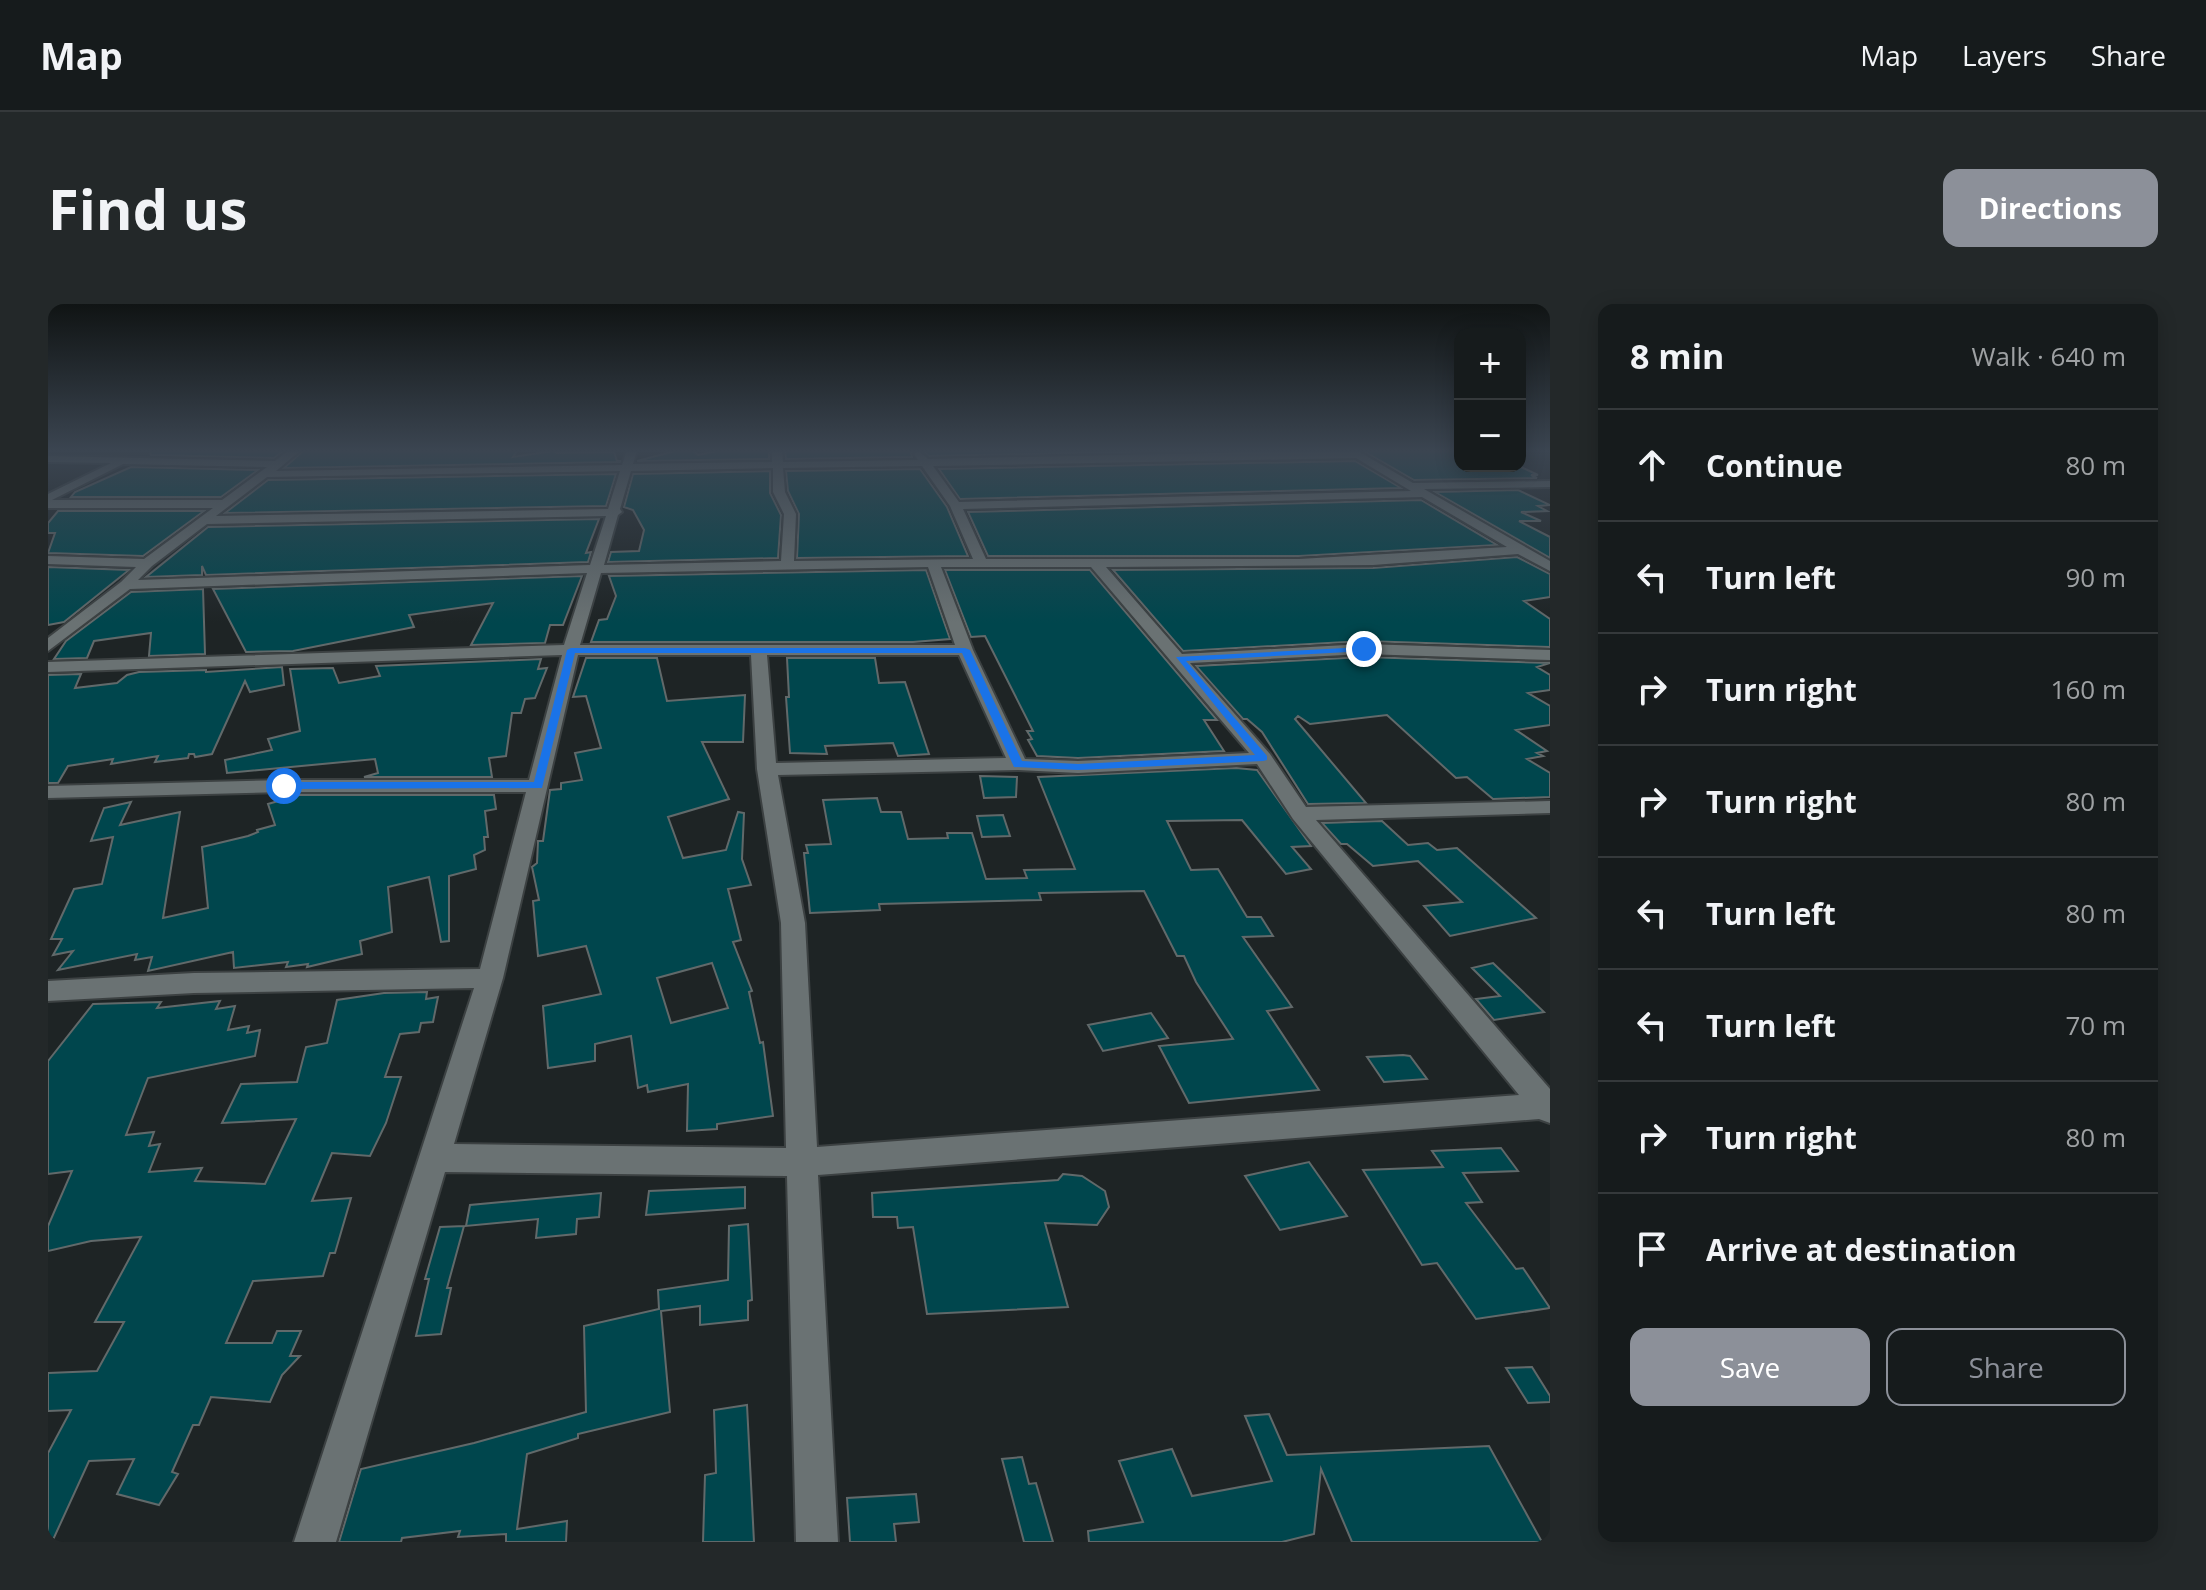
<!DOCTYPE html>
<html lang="en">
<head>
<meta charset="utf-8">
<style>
  :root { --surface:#161b1c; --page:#232829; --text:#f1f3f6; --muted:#9ea1a3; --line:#35393b; --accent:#8c9099 }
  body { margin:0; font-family:"Open Sans",sans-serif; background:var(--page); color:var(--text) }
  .controls { position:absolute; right:24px; top:24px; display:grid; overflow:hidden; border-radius:16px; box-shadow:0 4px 20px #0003 }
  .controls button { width:72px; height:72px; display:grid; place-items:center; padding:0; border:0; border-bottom:2px solid var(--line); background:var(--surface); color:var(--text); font:40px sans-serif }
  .stop { position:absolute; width:24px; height:24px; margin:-18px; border:6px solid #1a73e8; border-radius:50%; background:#fff }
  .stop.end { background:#1a73e8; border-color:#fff; box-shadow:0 2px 8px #0008 }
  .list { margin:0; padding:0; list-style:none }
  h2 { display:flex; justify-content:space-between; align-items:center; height:104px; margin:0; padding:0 32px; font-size:34px }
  h2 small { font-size:26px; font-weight:400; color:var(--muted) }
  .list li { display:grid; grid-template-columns:52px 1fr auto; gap:24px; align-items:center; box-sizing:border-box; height:112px; padding:0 32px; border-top:2px solid var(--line) }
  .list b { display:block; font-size:30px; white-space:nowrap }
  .list em { font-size:26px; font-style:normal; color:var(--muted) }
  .actions { display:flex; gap:16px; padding:24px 32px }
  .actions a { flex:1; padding:18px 0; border:2px solid var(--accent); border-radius:16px; text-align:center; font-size:28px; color:var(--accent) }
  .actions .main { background:var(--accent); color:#fff }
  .icon { flex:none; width:44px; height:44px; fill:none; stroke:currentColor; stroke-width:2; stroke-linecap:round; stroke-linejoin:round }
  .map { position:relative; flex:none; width:1502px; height:1238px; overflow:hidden; border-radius:16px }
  header { display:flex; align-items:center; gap:48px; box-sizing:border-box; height:112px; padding:0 40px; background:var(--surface); border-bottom:2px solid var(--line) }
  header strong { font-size:38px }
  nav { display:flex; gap:44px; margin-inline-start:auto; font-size:28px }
  .intro { display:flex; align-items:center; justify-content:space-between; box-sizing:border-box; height:192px; padding:0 48px }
  h1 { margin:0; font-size:56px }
  .button { padding:20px 36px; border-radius:16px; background:var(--accent); color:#fff; font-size:28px; font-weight:700 }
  main { display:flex; gap:48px; padding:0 48px }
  aside { flex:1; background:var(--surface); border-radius:16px; box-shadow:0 4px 20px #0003 }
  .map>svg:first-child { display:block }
  .building { fill:#00464d; stroke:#61696a; stroke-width:2; fill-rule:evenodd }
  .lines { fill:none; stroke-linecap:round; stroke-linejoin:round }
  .minor-casing { stroke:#3c4142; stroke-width:4 }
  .minor { fill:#6a7273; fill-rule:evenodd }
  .route { fill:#1a73e8 }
</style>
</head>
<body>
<header>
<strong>Map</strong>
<nav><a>Map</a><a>Layers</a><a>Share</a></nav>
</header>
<div class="intro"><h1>Find us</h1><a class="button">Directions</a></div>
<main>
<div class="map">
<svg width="1502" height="1238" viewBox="0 0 1502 1238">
  <rect width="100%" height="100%" fill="#1e2425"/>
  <path class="building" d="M 102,146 L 236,146 L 226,154 L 103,151 Z
    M 256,146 L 470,146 L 465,153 L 505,147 L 509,149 L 566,148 L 569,157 L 572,157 L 572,158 L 236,164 Z
    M 644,146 L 650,151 L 674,146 L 721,146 L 721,155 L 589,157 L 627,147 Z
    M 737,146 L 867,146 L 863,149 L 864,153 L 738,155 Z
    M 874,146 L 1161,146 L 881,152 Z
    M 1314,146 L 1412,146 L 1412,162 L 1471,162 L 1490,171 L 1483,171 L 1489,174 L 1366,176 Z
    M 1307,157 L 1353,184 L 912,195 L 891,165 Z
    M 83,163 L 210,166 L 173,193 L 23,193 L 27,188 Z
    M 872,165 L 899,203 L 920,252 L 749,254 L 751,210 L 740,187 L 738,167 Z
    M 722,167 L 722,189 L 733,211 L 730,254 L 560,258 L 563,248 L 591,247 L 596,226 L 585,206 L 576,203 L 585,170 Z
    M 568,170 L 558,202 L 177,209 L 220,176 Z
    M 1470,186 L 1502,201 L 1490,202 L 1499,207 L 1473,208 L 1493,217 L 1471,217 L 1502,233 L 1502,254 L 1387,188 Z
    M 1373,196 L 1449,241 L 1251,252 L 940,252 L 920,208 Z
    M 10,207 L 156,207 L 95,252 L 0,249 L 7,229 L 0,229 L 0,219 Z
    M 551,215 L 538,249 L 543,248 L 540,258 L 158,271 L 154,262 L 154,271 L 98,273 L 160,223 Z
    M 1469,253 L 1502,270 L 1502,293 L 1476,297 L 1502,315 L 1502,343 L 1316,337 L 1135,347 L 1065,266 L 1325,264 Z
    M 0,263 L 81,266 L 16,318 L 0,321 Z
    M 878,266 L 902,335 L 865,338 L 543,338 L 551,316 L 559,315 L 568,292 L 561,272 Z
    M 897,266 L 1042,266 L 1169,416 L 1156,416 L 1176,447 L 1030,454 L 989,452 L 980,436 L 984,435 L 979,427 L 985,427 L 937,332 L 923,333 Z
    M 534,272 L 515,321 L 502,321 L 497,339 L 423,341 L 445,299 L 361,311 L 366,323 L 245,347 L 198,348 L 165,285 Z
    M 155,285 L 157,350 L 101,352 L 103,329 L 46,337 L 39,354 L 6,355 L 18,337 L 83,288 Z
    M 1316,353 L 1502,359 L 1489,363 L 1502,371 L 1502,386 L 1480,389 L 1502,402 L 1502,421 L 1468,426 L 1499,447 L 1489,449 L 1495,452 L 1479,455 L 1502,469 L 1502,493 L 1445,495 L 1419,473 L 1408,474 L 1339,411 L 1262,420 L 1250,412 L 1247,415 L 1318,499 L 1260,500 L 1214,428 L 1199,415 L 1195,415 L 1148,362 Z
    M 538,354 L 609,354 L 619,397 L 697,391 L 695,438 L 654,438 L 681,495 L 620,513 L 635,554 L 678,546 L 690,508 L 696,509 L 694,555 L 703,581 L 680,585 L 693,636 L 685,638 L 704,687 L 701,688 L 712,739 L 715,738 L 725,812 L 669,820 L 669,825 L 639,827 L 640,780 L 600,788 L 599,781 L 590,784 L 583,732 L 547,740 L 547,757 L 500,764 L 495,702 L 553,690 L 538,642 L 490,652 L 485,597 L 491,596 L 484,563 L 489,559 L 490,537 L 495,537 L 502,486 L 513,485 L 513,479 L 534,476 L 527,449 L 553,444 L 538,392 L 525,393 ZM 664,659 L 680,704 L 623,719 L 609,674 Z
    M 739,354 L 827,354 L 831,379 L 857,378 L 881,450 L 850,452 L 845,439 L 777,442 L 779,450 L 742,449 L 738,393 L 741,393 Z
    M 493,355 L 490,365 L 499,364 L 487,394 L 477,395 L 473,409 L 464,409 L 458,452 L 441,454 L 444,473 L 316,473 L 330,469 L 327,455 L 179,469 L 177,456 L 224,446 L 220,435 L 252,427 L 242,365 L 285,364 L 291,379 L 332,372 L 328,362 Z
    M 234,363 L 236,381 L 202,388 L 197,377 L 164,450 L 147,453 L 146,450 L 141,450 L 140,454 L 107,458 L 110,452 L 63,460 L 65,455 L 20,462 L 10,479 L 0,479 L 0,371 L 33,370 L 27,384 L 69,379 L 79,371 L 91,368 L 158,366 L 158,368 Z
    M 1188,464 L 1209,466 L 1263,542 L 1244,543 L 1263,565 L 1238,570 L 1194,516 L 1119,517 L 1143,566 L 1170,565 L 1199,613 L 1213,613 L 1225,632 L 1195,633 L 1244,703 L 1219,707 L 1271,786 L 1141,799 L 1111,742 L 1185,735 L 1148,678 L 1136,652 L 1129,652 L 1096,587 L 991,589 L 993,596 L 831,600 L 832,606 L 762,609 L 756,549 L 760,549 L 758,541 L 783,540 L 775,496 L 829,494 L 833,508 L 853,508 L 860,535 L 900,534 L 899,529 L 924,529 L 938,575 L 979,574 L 976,566 L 1027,565 L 990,473 Z
    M 932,472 L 969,473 L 968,493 L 936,494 Z
    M 251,491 L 446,491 L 448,505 L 437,507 L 440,533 L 436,533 L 437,546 L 426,551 L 428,565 L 401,572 L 401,637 L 393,638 L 381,573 L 340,583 L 344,628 L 312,637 L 314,650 L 259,663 L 260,660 L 238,663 L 240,658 L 186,664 L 185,648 L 100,667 L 104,653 L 87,656 L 89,650 L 10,666 L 25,647 L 5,651 L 14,635 L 3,635 L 26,585 L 54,580 L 65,533 L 43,537 L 56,504 L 83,498 L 72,521 L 132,508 L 115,614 L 160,604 L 154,543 L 200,532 L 210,528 L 209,526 L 227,521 L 220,500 Z
    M 955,511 L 962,532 L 934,533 L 929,512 Z
    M 1334,517 L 1360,541 L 1380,539 L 1389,546 L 1409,544 L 1488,614 L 1402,632 L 1376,602 L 1414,598 L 1370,557 L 1325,562 L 1299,540 L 1293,540 L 1274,519 Z
    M 1445,659 L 1496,708 L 1446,716 L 1428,695 L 1452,692 L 1424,664 Z
    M 379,688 L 378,695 L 390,693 L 385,718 L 373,719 L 371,728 L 352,730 L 337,773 L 353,773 L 338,819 L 322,852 L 284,849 L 264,897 L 303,894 L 287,949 L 282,949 L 275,972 L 205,977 L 178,1039 L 224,1039 L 229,1027 L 253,1027 L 242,1052 L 252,1052 L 234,1071 L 222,1098 L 163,1093 L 151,1121 L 145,1121 L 124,1168 L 130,1170 L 111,1201 L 69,1190 L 86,1155 L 41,1157 L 4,1238 L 0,1238 L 0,1149 L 23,1106 L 0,1107 L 0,1069 L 49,1067 L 76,1018 L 47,1018 L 93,933 L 43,937 L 0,947 L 0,922 L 24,867 L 0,870 L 0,757 L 45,700 L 113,698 L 109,704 L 172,697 L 168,705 L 187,702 L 180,726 L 201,722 L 199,729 L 212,726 L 207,752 L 100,774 L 78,831 L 106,828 L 101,842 L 112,840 L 101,868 L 154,864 L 147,877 L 217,880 L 248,815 L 174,819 L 193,780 L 249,778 L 258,743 L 279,739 L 289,696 L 336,689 Z
    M 1103,709 L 1120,734 L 1055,747 L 1040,721 Z
    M 1355,751 L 1362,752 L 1379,775 L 1336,778 L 1319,753 Z
    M 1453,844 L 1470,867 L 1415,869 L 1434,898 L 1418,899 L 1468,965 L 1475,964 L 1502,1004 L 1428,1015 L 1389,959 L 1374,961 L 1315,866 L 1395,863 L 1384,847 Z
    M 1261,858 L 1299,912 L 1232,926 L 1197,872 Z
    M 1015,870 L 1034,872 L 1057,887 L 1061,903 L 1049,921 L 997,919 L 1020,1003 L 879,1010 L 865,923 L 850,924 L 849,913 L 825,913 L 824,889 L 1010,876 Z
    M 697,883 L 697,904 L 598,911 L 601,887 Z
    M 553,889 L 551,913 L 529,915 L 528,930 L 488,934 L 490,915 L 418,922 L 422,901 Z
    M 700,920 L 704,996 L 700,997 L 700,1016 L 652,1021 L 652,1002 L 613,1007 L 622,1108 L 530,1130 L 530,1134 L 479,1150 L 469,1225 L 519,1217 L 518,1238 L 458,1238 L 458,1230 L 410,1233 L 412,1227 L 354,1234 L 353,1238 L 291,1238 L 313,1165 L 426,1139 L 538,1108 L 536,1022 L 611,1005 L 610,986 L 680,976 L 681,922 Z
    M 416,922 L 399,984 L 403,984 L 393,1030 L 368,1032 L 381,975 L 377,975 L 392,923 Z
    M 1484,1063 L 1502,1092 L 1502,1098 L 1480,1099 L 1458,1064 Z
    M 699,1101 L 706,1238 L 655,1238 L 657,1171 L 668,1169 L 666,1106 Z
    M 1221,1110 L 1239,1151 L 1441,1142 L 1494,1238 L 1304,1238 L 1273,1165 L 1266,1230 L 1234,1238 L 1041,1238 L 1040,1227 L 1095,1218 L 1071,1157 L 1124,1145 L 1144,1192 L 1224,1177 L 1197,1112 Z
    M 974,1153 L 981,1180 L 988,1179 L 1005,1238 L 976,1238 L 954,1155 Z
    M 868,1190 L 871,1218 L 846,1220 L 848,1238 L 802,1238 L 799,1194 Z"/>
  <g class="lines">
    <defs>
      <path id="minor" d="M 241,146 L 253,146 L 228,167 L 574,161 L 579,146 L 589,146 L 585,160 L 724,158 L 724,146 L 734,146 L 735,158 L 870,156 L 866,150 L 871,147 L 880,155 L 1308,146 L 1365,179 L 1502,177 L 1502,183 L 1376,185 L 1502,257 L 1502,267 L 1470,250 L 1325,261 L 1058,263 L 1134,350 L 1316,340 L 1502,346 L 1502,356 L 1316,350 L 1142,359 L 1222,450 L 1258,503 L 1502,497 L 1502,509 L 1268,516 L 1502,785 L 1502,819 L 1491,815 L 770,871 L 790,1238 L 748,1238 L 739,872 L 397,868 L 288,1238 L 246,1238 L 426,684 L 146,689 L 0,697 L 0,677 L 146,669 L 432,665 L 478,488 L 236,488 L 0,494 L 0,482 L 236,476 L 481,476 L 514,351 L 0,368 L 0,358 L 516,341 L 539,269 L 82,285 L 0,347 L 0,334 L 73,278 L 88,263 L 0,260 L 0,252 L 96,255 L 165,204 L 0,204 L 0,190 L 63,159 L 0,158 L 0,152 L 227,157 ZM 1308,154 L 1363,187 L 911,198 L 885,162 ZM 75,160 L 219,163 L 174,196 L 4,196 ZM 874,162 L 902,202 L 925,255 L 746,257 L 748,210 L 737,188 L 735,164 ZM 725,164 L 725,188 L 736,210 L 733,257 L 556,261 L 570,211 L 574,208 L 572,205 L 583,167 ZM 572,167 L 560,205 L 168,212 L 219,173 ZM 1374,193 L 1459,243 L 1251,255 L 938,255 L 915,205 ZM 558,212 L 542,261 L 90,276 L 104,262 L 159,220 ZM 880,263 L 907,341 L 532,341 L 553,269 ZM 893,263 L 1043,263 L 1201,449 L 1030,457 L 977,455 L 925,346 ZM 530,351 L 703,351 L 709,465 L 733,619 L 738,844 L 406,840 L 455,674 ZM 719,351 L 911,351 L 958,454 L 728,459 ZM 1209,460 L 1245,515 L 1471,791 L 769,843 L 757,619 L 730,471 L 970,466 L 1030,469 Z"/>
    </defs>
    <use href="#minor" class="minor-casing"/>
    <use href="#minor" class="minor"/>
  </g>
  <linearGradient id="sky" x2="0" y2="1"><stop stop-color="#101414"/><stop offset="0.46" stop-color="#3b4551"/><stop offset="1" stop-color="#3b4551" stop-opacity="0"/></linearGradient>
  <rect width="1502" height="319" fill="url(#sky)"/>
  <path class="route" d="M 1316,343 L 1319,347 L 1138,357 L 1219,452 L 1219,456 L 1215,457 L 1030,466 L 966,463 L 914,349 L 527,349 L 494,484 L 236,485 L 231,482 L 236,478 L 486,478 L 519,346 L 523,344 L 917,344 L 922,346 L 974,457 L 1030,460 L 1207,451 L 1128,353 Z"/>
</svg>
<div class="controls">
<button>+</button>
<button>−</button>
</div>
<div class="stop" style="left:236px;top:482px"></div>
<div class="stop end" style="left:1316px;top:345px"></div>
</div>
<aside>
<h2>8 min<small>Walk · 640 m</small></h2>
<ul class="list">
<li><svg class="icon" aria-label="ahead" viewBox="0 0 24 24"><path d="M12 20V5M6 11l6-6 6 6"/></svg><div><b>Continue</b></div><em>80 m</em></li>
<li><svg class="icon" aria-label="left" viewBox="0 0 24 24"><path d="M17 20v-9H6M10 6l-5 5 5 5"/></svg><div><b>Turn left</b></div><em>90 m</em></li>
<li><svg class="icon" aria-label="right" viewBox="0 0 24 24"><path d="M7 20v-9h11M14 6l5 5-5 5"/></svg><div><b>Turn right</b></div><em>160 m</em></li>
<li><svg class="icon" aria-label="right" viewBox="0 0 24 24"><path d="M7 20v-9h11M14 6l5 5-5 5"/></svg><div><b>Turn right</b></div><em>80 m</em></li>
<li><svg class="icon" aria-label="left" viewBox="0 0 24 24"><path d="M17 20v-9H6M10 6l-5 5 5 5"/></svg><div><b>Turn left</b></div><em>80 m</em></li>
<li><svg class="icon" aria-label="left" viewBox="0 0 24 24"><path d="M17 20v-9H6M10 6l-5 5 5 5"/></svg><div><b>Turn left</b></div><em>70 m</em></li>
<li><svg class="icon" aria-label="right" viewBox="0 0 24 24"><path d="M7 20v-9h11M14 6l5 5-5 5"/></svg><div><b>Turn right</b></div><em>80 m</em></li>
<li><svg class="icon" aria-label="arrive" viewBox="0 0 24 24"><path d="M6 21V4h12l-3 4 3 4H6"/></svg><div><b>Arrive at destination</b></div></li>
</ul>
<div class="actions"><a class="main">Save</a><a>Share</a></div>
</aside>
</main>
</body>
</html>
